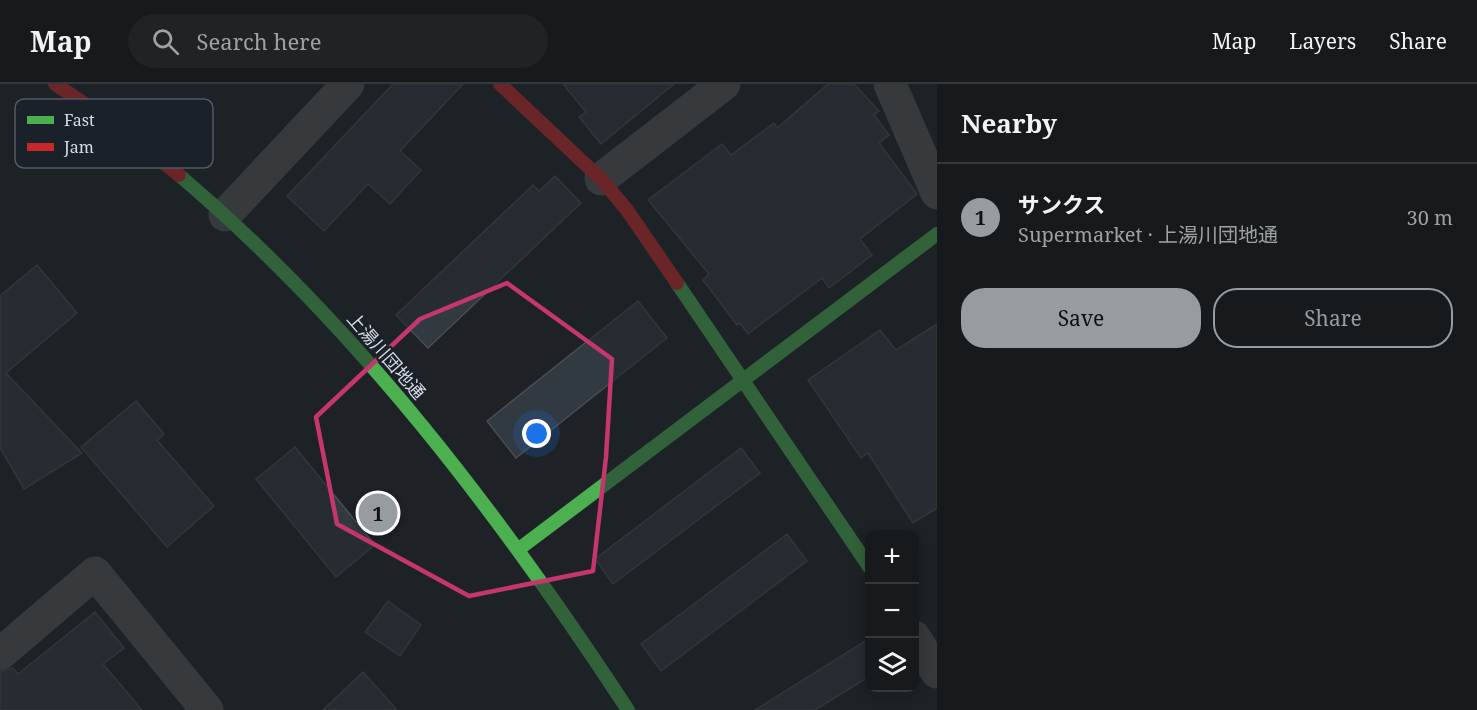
<!DOCTYPE html>
<html lang="en">
<head>
<meta charset="utf-8">
<style>
  :root { --surface:#161a1c; --page:#1f2325; --text:#f1f3f6; --muted:#9ea1a3; --line:#35383b; --accent:#979ca1 }
  body { margin:0; font-family:"Noto Serif","Noto Sans JP",serif; background:var(--page); color:var(--text) }
  .controls { position:absolute; right:18px; bottom:18px; display:grid; overflow:hidden; border-radius:12px; box-shadow:0 3px 15px #0003 }
  .controls button { width:54px; height:54px; display:grid; place-items:center; padding:0; border:0; border-bottom:2px solid var(--line); background:var(--surface); color:var(--text); font:30px sans-serif }
  .you { position:absolute; left:537px; top:350px; width:21px; height:21px; margin:-15px; border:4px solid #fff; border-radius:50%; background:#1a73e8; box-shadow:0 0 0 9px #1a73e833 }
  .badge { display:grid; place-items:center; width:39px; height:39px; border-radius:50%; background:var(--accent); color:#111; font-size:20px; font-weight:700 }
  .pin { position:absolute; translate:-50% -50%; border:3px solid #fff; box-shadow:0 2px 6px #0006 }
  .list { margin:0; padding:0; list-style:none }
  h2 { display:flex; justify-content:space-between; align-items:center; height:78px; margin:0; padding:0 24px; font-size:26px }
  h2 small { font-size:20px; font-weight:400; color:var(--muted) }
  .list li { display:grid; grid-template-columns:39px 1fr auto; gap:18px; align-items:center; box-sizing:border-box; height:108px; padding:0 24px; border-top:2px solid var(--line) }
  .list b { display:block; font-size:22px; white-space:nowrap }
  .list p { margin:0; font-size:20px; white-space:nowrap; color:var(--muted) }
  .list em { font-size:20px; font-style:normal; color:var(--muted) }
  .actions { display:flex; gap:12px; padding:18px 24px }
  .actions a { flex:1; padding:14px 0; border:2px solid var(--accent); border-radius:24px; text-align:center; font-size:21px; color:var(--accent) }
  .actions .main { background:var(--accent); color:#111 }
  .icon { flex:none; width:33px; height:33px; fill:none; stroke:currentColor; stroke-width:2; stroke-linecap:round; stroke-linejoin:round }
  .map { position:relative; flex:none; width:937px; height:626px; overflow:hidden }
  header { display:flex; align-items:center; gap:36px; box-sizing:border-box; height:84px; padding:0 30px; background:var(--surface); border-bottom:2px solid var(--line) }
  header strong { font-size:28px }
  nav { display:flex; gap:33px; margin-inline-start:auto; font-size:21px }
  .search { width:420px; height:54px; background:var(--page); display:flex; align-items:center; gap:15px; box-sizing:border-box; padding:0 21px; border-radius:33px; color:var(--muted); font-size:22px }
  main { display:flex }
  aside { flex:1; background:var(--surface) }
  .map>svg:first-child { display:block }
  .building { fill:#313941; stroke:#4a4e52; stroke-width:1.5 }
  .lines { fill:none; stroke-linecap:round; stroke-linejoin:round }
  .street { stroke:#585857; stroke-width:33 }
  .fast { stroke:#4caf50; stroke-width:14 }
  .jam { stroke:#c62828; stroke-width:14 }
  .marked { fill:none; stroke:#c5366f; stroke-width:4.5; stroke-linejoin:round }
  .labels { text-anchor:middle; stroke-width:4.5; stroke-linejoin:round; paint-order:stroke }
  .street-label { font-size:18px; fill:#d8dde3; stroke:#1a212a }
  .key { fill:#1a212a; stroke:#535962; stroke-width:1.5 }
  .key-label { font-size:16px; fill:#d8dde3 }
</style>
</head>
<body>
<header>
<strong>Map</strong>
<div class="search"><svg class="icon" aria-label="search" viewBox="0 0 24 24"><circle cx="10" cy="10" r="6"/><path d="M15 15l6 6"/></svg>Search here</div>
<nav><a>Map</a><a>Layers</a><a>Share</a></nav>
</header>
<main>
<div class="map">
<svg width="937" height="626" viewBox="0 0 937 626">
  <rect width="100%" height="100%" fill="#1e2226"/>
  <path class="building" d="M 393,0 L 463,0 L 400,67 L 421,86 L 390,120 L 368,100 L 324,147 L 287,112 Z
    M 563,0 L 674,0 L 601,60 L 579,33 L 586,28 Z
    M 828,0 L 854,0 L 879,27 L 874,31 L 889,51 L 879,59 L 917,110 L 860,155 L 872,171 L 829,204 L 822,194 L 748,250 L 740,239 L 737,241 L 703,196 L 709,190 L 648,116 L 722,60 L 731,71 L 774,39 L 777,44 Z
    M 555,92 L 581,119 L 428,264 L 396,231 L 533,101 L 539,107 Z
    M 37,181 L 77,229 L 6,289 L 82,369 L 24,405 L 0,364 L 0,212 Z
    M 638,217 L 667,254 L 516,374 L 487,337 Z
    M 937,240 L 937,424 L 913,439 L 868,369 L 861,374 L 808,296 L 880,246 L 896,266 Z
    M 136,317 L 164,350 L 157,356 L 214,422 L 167,463 L 81,363 Z
    M 295,363 L 375,461 L 336,493 L 256,395 Z
    M 741,364 L 760,389 L 613,500 L 595,475 Z
    M 787,450 L 807,477 L 661,587 L 641,560 Z
    M 388,517 L 421,541 L 400,572 L 365,548 Z
    M 95,528 L 124,564 L 103,580 L 142,626 L 0,626 L 0,588 L 13,584 L 18,590 Z
    M 870,554 L 870,592 L 815,626 L 755,626 Z
    M 363,588 L 397,626 L 323,626 Z"/>
  <g class="lines">
    <path class="street" d="M 890,0 L 937,109
      M 601,95 L 724,0
      M 225,131 L 348,0
      M 914,553 L 937,588
      M 0,570 L 95,489 L 207,626"/>
    <path class="fast" d="M 179,91 C 358,243 500,431 628,626
      M 677,199 L 870,484
      M 519,465 L 937,150"/>
    <path class="jam" d="M 55,0 L 112,38 L 179,91
      M 500,0 L 601,95 L 627,126 L 677,199"/>
  </g>
  <path d="M0 0H937V626H0ZM 507,199 L 612,275 L 606,373 L 593,487 L 469,512 L 337,440 L 316,333 L 420,235 Z" fill="#1e2226" fill-opacity=".55" fill-rule="evenodd"/>
  <path class="marked" d="M 507,199 L 612,275 L 606,373 L 593,487 L 469,512 L 337,440 L 316,333 L 420,235 Z"/>
  <g class="labels">
    <g class="street-label">
      <text transform="translate(386 272) rotate(49)" y="6">上湯川団地通</text>
    </g>
  </g>
  <rect x="15" y="15" width="198" height="69" rx="9" class="key"/>
  <rect x="27" y="32" width="27" height="8" fill="#4caf50"/>
  <rect x="27" y="59" width="27" height="8" fill="#c62828"/>
  <g class="key-label">
    <text x="64" y="42">Fast</text>
    <text x="64" y="69">Jam</text>
  </g>
</svg>
<div class="controls">
<button>+</button>
<button>−</button>
<button><svg class="icon" aria-label="layers" viewBox="0 0 24 24"><path d="M12 4l9 5-9 5-9-5zM3 14l9 5 9-5"/></svg></button>
</div>
<div class="you"></div>
<div class="pin badge" style="left:378px;top:429px">1</div>
</div>
<aside>
<h2>Nearby<small></small></h2>
<ul class="list">
<li><span class="badge">1</span><div><b>サンクス</b><p>Supermarket · 上湯川団地通</p></div><em>30 m</em></li>
</ul>
<div class="actions"><a class="main">Save</a><a>Share</a></div>
</aside>
</main>
</body>
</html>
